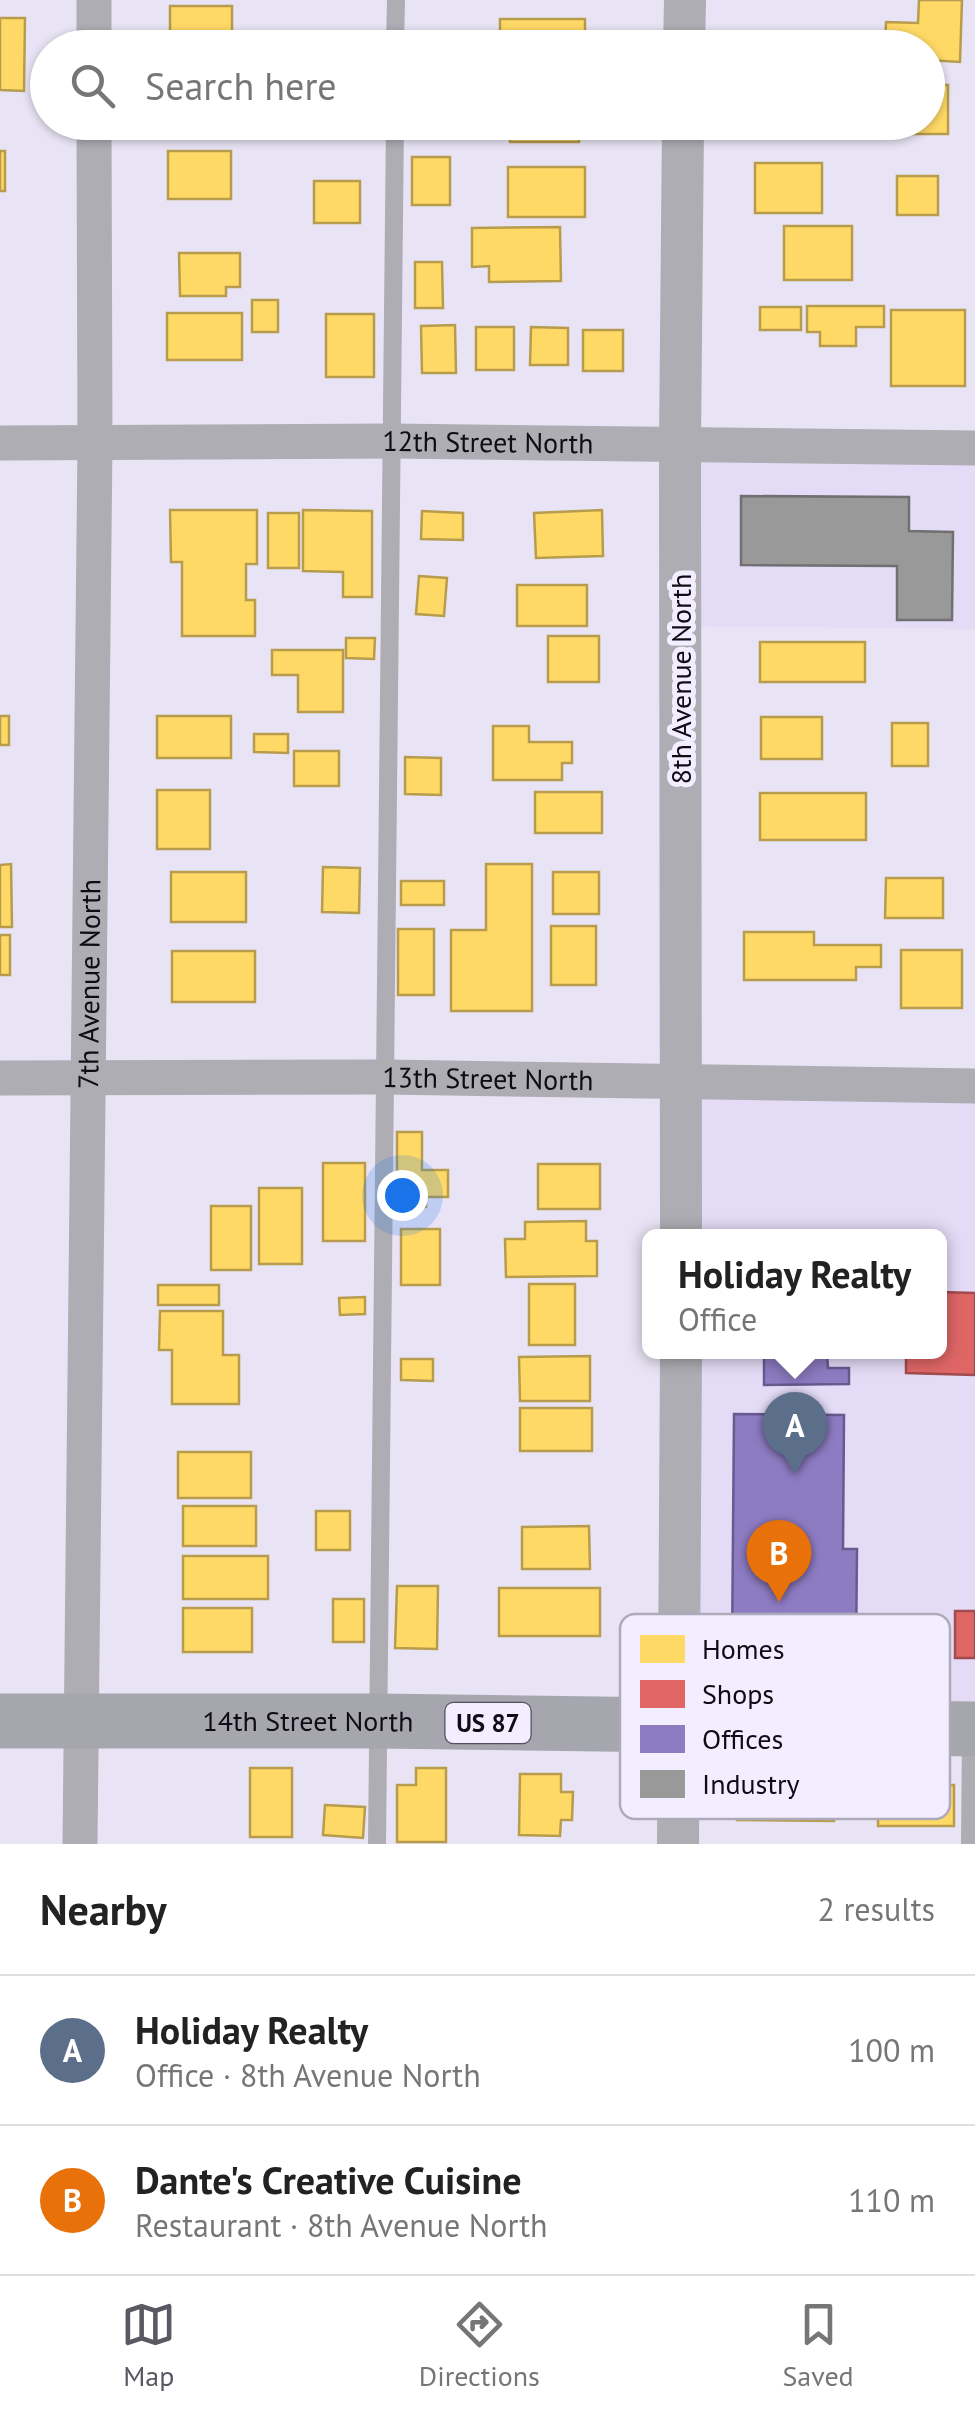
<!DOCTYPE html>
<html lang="en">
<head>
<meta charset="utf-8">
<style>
  :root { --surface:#fff; --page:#f6f6f6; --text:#222; --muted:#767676; --line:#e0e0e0; --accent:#5b5863 }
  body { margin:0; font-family:"PT Sans",sans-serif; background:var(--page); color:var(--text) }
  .you { position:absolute; left:402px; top:1195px; width:35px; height:35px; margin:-25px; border:8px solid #fff; border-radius:50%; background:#1a73e8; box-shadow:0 0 0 15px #1a73e833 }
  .badge { display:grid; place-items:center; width:65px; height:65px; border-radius:50%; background:var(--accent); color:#fff; font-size:32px; font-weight:700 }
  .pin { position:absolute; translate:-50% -82px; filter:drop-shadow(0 2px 5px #0008) }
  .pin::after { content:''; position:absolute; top:52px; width:35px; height:30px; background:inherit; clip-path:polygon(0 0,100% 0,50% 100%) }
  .popup { position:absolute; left:642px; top:1229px; width:305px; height:130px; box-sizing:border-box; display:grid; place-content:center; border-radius:15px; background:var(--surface); filter:drop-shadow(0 2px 8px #0005); font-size:32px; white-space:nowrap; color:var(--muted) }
  .popup b { font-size:38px; color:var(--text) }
  .popup::after { content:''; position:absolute; left:50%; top:100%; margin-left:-20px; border:20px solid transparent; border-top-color:var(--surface) }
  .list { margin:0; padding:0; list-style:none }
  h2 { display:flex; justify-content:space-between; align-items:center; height:130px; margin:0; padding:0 40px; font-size:42px }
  h2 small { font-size:32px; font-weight:400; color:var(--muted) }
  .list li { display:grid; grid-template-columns:65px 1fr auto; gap:30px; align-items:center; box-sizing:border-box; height:150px; padding:0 40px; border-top:2px solid var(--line) }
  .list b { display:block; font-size:38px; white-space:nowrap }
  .list p { margin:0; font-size:32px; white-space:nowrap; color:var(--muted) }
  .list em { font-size:32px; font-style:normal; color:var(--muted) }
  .icon { flex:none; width:55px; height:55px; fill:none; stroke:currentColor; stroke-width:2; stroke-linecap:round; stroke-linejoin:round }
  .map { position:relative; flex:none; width:975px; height:1844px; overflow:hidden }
  .search { position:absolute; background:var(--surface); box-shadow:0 2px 8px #0004; left:30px; right:30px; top:30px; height:110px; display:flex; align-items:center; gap:25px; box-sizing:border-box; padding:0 35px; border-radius:55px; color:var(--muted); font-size:38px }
  .sheet { height:430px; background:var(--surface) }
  nav { display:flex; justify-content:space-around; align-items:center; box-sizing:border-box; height:140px; border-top:2px solid var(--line); background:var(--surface); font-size:28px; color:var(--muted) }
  nav a { display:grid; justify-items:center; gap:5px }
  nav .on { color:var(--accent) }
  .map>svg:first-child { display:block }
  .built { fill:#e4dcf7 }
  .homes { fill:#ffd966; stroke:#b79c4e; stroke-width:2.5 }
  .shops { fill:#e06666; stroke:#a14b4e; stroke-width:2.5 }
  .offices { fill:#8e7cc3; stroke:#685a8f; stroke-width:2.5 }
  .industry { fill:#999; stroke:#706f71; stroke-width:2.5 }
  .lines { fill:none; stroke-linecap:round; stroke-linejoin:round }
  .service { stroke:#adadb3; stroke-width:18 }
  .minor { stroke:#adadb3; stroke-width:35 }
  .tertiary { stroke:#adadb3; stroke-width:42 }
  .primary { stroke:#a6a6af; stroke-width:55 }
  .labels { text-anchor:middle; stroke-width:10; stroke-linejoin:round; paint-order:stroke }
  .shield { fill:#f2edff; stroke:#53505b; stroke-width:2.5 }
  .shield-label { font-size:25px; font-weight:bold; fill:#0f0c15 }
  .street-label { font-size:28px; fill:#0f0c15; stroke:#f2edff }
  .key { fill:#f2edff; stroke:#aeaab9; stroke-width:2.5 }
  .key-label { font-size:28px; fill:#0f0c15 }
</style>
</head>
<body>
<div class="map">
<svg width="975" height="1844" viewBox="0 0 975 1844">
  <rect width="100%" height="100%" fill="#e9e4f5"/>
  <path class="built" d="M 680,444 L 975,448 L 975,629 L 681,626 Z
    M 682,1080 L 975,1086 L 975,1844 L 970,1729 L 679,1726 L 681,1352 L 940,1352 L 940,1236 L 681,1236 Z"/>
  <path class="homes" d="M 919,0 L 962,0 L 960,62 L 928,60 L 928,48 L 885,48 L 886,22 L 918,23 Z
    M 170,6 L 232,6 L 232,33 L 170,33 Z
    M 0,18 L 25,18 L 24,91 L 0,90 Z
    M 500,19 L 585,19 L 585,48 L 500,48 Z
    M 170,42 L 232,42 L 232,48 L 170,48 Z
    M 928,85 L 948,85 L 948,134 L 903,134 L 903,122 L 928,122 Z
    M 185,122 L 263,122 L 263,128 L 185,128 Z
    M 329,122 L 372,122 L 372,129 L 329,129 Z
    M 510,122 L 579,122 L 579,142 L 510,142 Z
    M 0,151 L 5,151 L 5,191 L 0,191 Z
    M 168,151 L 231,151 L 231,199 L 168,199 Z
    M 412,157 L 450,157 L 450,205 L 412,205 Z
    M 755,163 L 822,163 L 822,213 L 755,213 Z
    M 508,167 L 585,167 L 585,217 L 508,217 Z
    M 897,176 L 938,176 L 938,215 L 897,215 Z
    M 314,181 L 360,181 L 360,223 L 314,223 Z
    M 784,226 L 852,226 L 852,280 L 784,280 Z
    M 560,227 L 561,281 L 489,282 L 489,266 L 472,267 L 472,228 Z
    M 179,253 L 240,253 L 240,287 L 226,287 L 226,296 L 180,296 Z
    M 415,262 L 442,262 L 443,308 L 415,308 Z
    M 252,300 L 278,300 L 278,332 L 252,332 Z
    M 807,306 L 884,306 L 884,327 L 856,327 L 856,346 L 820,346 L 820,332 L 807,332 Z
    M 760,307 L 801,307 L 801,330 L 760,330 Z
    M 891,310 L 965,310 L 965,386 L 891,386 Z
    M 167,313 L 242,313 L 242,360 L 167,360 Z
    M 326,314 L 374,314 L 374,377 L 326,377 Z
    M 455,325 L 456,373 L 422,373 L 421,326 Z
    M 476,327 L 514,327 L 514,370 L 476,370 Z
    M 531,327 L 568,328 L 568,365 L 530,365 Z
    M 583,330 L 623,330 L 623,371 L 583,371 Z
    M 170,510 L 257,510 L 257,564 L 246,564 L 246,600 L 255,600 L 255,636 L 182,636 L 182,562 L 171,562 Z
    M 303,510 L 372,511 L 372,597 L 343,597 L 343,572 L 303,571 Z
    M 602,510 L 603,556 L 536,558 L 534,513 Z
    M 422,511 L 463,513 L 463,540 L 421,539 Z
    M 268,513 L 299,513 L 299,568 L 268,568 Z
    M 419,576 L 447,578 L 444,616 L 416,614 Z
    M 517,585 L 587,585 L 587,626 L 517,626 Z
    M 548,636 L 599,636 L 599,682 L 548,682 Z
    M 346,638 L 375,638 L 374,659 L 346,658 Z
    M 760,642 L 865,642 L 865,682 L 760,682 Z
    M 272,650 L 343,650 L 343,712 L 298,712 L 298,675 L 272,675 Z
    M 0,716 L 9,716 L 9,745 L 0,745 Z
    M 157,716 L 231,716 L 231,758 L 157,758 Z
    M 761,717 L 822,717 L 822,759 L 761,759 Z
    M 892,723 L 928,723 L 928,766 L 892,766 Z
    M 493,726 L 529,726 L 529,742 L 572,742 L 572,763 L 562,763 L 562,780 L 493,780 Z
    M 254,734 L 288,734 L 288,753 L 254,752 Z
    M 294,751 L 339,751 L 339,786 L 294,786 Z
    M 405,757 L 441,758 L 441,795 L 405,794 Z
    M 157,790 L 210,790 L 210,849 L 157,849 Z
    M 535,792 L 602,792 L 602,833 L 535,833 Z
    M 760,793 L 866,793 L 866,840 L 760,840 Z
    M 11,864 L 12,927 L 0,927 L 0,865 Z
    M 486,864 L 532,864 L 532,1011 L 451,1011 L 451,930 L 486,930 Z
    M 323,867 L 360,868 L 359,913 L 322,912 Z
    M 171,872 L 246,872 L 246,922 L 171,922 Z
    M 553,872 L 599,872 L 599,914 L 553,914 Z
    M 886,878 L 943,878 L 943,918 L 885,918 Z
    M 401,881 L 444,881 L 444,905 L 401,905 Z
    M 551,926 L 596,926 L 596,985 L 551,985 Z
    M 398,929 L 434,929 L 434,995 L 398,995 Z
    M 744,932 L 814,932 L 814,945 L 881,945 L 881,967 L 856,967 L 856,980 L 744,980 Z
    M 0,935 L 10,935 L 10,975 L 0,975 Z
    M 901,950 L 962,950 L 962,1008 L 901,1008 Z
    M 172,951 L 255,951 L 255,1002 L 172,1002 Z
    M 397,1132 L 422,1132 L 422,1170 L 448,1170 L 448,1197 L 426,1197 L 426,1207 L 397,1207 Z
    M 323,1163 L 365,1163 L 365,1241 L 323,1241 Z
    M 538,1164 L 600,1164 L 600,1209 L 538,1209 Z
    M 259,1188 L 302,1188 L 302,1264 L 259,1264 Z
    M 211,1206 L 251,1206 L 251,1270 L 211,1270 Z
    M 586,1221 L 586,1241 L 597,1241 L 597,1276 L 506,1277 L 505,1239 L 525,1239 L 525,1222 Z
    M 401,1229 L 440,1229 L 440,1285 L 401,1285 Z
    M 529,1284 L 575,1284 L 575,1345 L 529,1345 Z
    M 158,1285 L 219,1285 L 219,1305 L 158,1305 Z
    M 365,1297 L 365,1314 L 340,1315 L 339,1298 Z
    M 160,1311 L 223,1311 L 223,1355 L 239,1355 L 239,1404 L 172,1404 L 172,1350 L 159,1350 Z
    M 590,1356 L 590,1401 L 520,1401 L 519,1357 Z
    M 401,1359 L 433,1359 L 433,1381 L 401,1380 Z
    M 520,1408 L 592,1408 L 592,1451 L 520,1451 Z
    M 178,1452 L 251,1452 L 251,1498 L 178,1498 Z
    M 183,1506 L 256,1506 L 256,1546 L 183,1546 Z
    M 316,1511 L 350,1511 L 350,1550 L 316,1550 Z
    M 589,1526 L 590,1569 L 522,1569 L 522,1527 Z
    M 183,1556 L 268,1556 L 268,1599 L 183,1599 Z
    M 397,1586 L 438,1586 L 437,1649 L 395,1648 Z
    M 499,1588 L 600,1588 L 600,1636 L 499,1636 Z
    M 333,1599 L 364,1599 L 364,1642 L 333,1642 Z
    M 183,1608 L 252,1608 L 252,1652 L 183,1652 Z
    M 738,1761 L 835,1762 L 834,1821 L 737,1820 Z
    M 250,1768 L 292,1768 L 292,1837 L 250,1837 Z
    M 416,1768 L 446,1768 L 446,1842 L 397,1842 L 397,1785 L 416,1785 Z
    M 520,1774 L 561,1774 L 561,1792 L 573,1792 L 572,1820 L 561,1820 L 560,1836 L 519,1835 Z
    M 878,1785 L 954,1785 L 954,1826 L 878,1826 Z
    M 325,1805 L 365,1807 L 363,1838 L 323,1835 Z"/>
  <path class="shops" d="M 940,1292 L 975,1293 L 975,1375 L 906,1373 L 906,1352 L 940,1352 Z
    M 955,1611 L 975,1611 L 975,1658 L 955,1658 Z"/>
  <path class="offices" d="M 764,1352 L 827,1352 L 828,1368 L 849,1368 L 849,1384 L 764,1385 Z
    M 734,1414 L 844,1415 L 843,1549 L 857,1549 L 856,1654 L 732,1653 Z"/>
  <path class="industry" d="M 741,496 L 909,497 L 909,531 L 953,532 L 952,620 L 897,620 L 897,566 L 741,565 Z"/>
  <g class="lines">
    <path class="service" d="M 395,48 L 396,0
      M 377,1844 L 395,122
      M 970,1844 L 971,1734"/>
    <g class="minor">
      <path d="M 94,0 L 94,48"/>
      <path id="s1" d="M 0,443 L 393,441 L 975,448"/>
      <path id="s2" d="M 0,1078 L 385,1077 L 975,1086"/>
      <path id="s3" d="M 80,1844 L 95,443 L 94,122"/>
    </g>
    <path class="tertiary" d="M 684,48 L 685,0
      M 681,1236 L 680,444 L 683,122
      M 678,1844 L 681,1352"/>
    <path class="primary" id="s4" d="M 0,1721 L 378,1721 L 975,1729"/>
  </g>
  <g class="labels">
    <rect class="shield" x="445.5" y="1703" width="85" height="40" rx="8"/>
    <g class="shield-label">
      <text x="488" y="1732">US 87</text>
    </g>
    <g class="street-label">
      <text dy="10" stroke="none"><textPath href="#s1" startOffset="488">12th Street North</textPath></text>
      <text transform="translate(681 679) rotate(-90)" y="10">8th Avenue North</text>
      <text dy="10" stroke="none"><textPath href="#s3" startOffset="860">7th Avenue North</textPath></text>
      <text dy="10" stroke="none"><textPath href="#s2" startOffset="488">13th Street North</textPath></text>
      <text dy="10" stroke="none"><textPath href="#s4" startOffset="308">14th Street North</textPath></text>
    </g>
  </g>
  <rect x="620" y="1614" width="330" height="205" rx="15" class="key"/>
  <rect x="640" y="1635" width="45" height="28" fill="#ffd966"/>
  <rect x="640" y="1680" width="45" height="28" fill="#e06666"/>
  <rect x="640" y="1725" width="45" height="28" fill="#8e7cc3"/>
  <rect x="640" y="1770" width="45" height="28" fill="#999"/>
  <g class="key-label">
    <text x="702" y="1659">Homes</text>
    <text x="702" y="1704">Shops</text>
    <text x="702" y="1749">Offices</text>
    <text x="702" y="1794">Industry</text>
  </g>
</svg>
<div class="you"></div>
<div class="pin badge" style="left:795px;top:1474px;background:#5c6f8a">A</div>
<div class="popup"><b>Holiday Realty</b>Office</div>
<div class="pin badge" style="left:779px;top:1602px;background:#e8710a">B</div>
<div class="search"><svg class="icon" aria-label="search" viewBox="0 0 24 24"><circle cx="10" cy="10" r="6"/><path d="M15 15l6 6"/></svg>Search here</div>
</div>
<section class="sheet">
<h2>Nearby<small>2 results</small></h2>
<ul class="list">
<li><span class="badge" style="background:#5c6f8a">A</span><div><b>Holiday Realty</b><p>Office · 8th Avenue North</p></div><em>100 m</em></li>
<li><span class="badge" style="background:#e8710a">B</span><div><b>Dante's Creative Cuisine</b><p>Restaurant · 8th Avenue North</p></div><em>110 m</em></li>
</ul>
</section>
<nav>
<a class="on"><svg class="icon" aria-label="map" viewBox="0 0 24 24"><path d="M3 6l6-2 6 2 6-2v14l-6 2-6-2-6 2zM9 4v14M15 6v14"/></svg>Map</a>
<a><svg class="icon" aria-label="directions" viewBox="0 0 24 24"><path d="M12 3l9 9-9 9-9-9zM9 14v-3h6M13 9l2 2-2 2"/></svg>Directions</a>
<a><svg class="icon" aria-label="saved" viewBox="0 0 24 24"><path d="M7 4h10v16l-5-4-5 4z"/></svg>Saved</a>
</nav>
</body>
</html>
